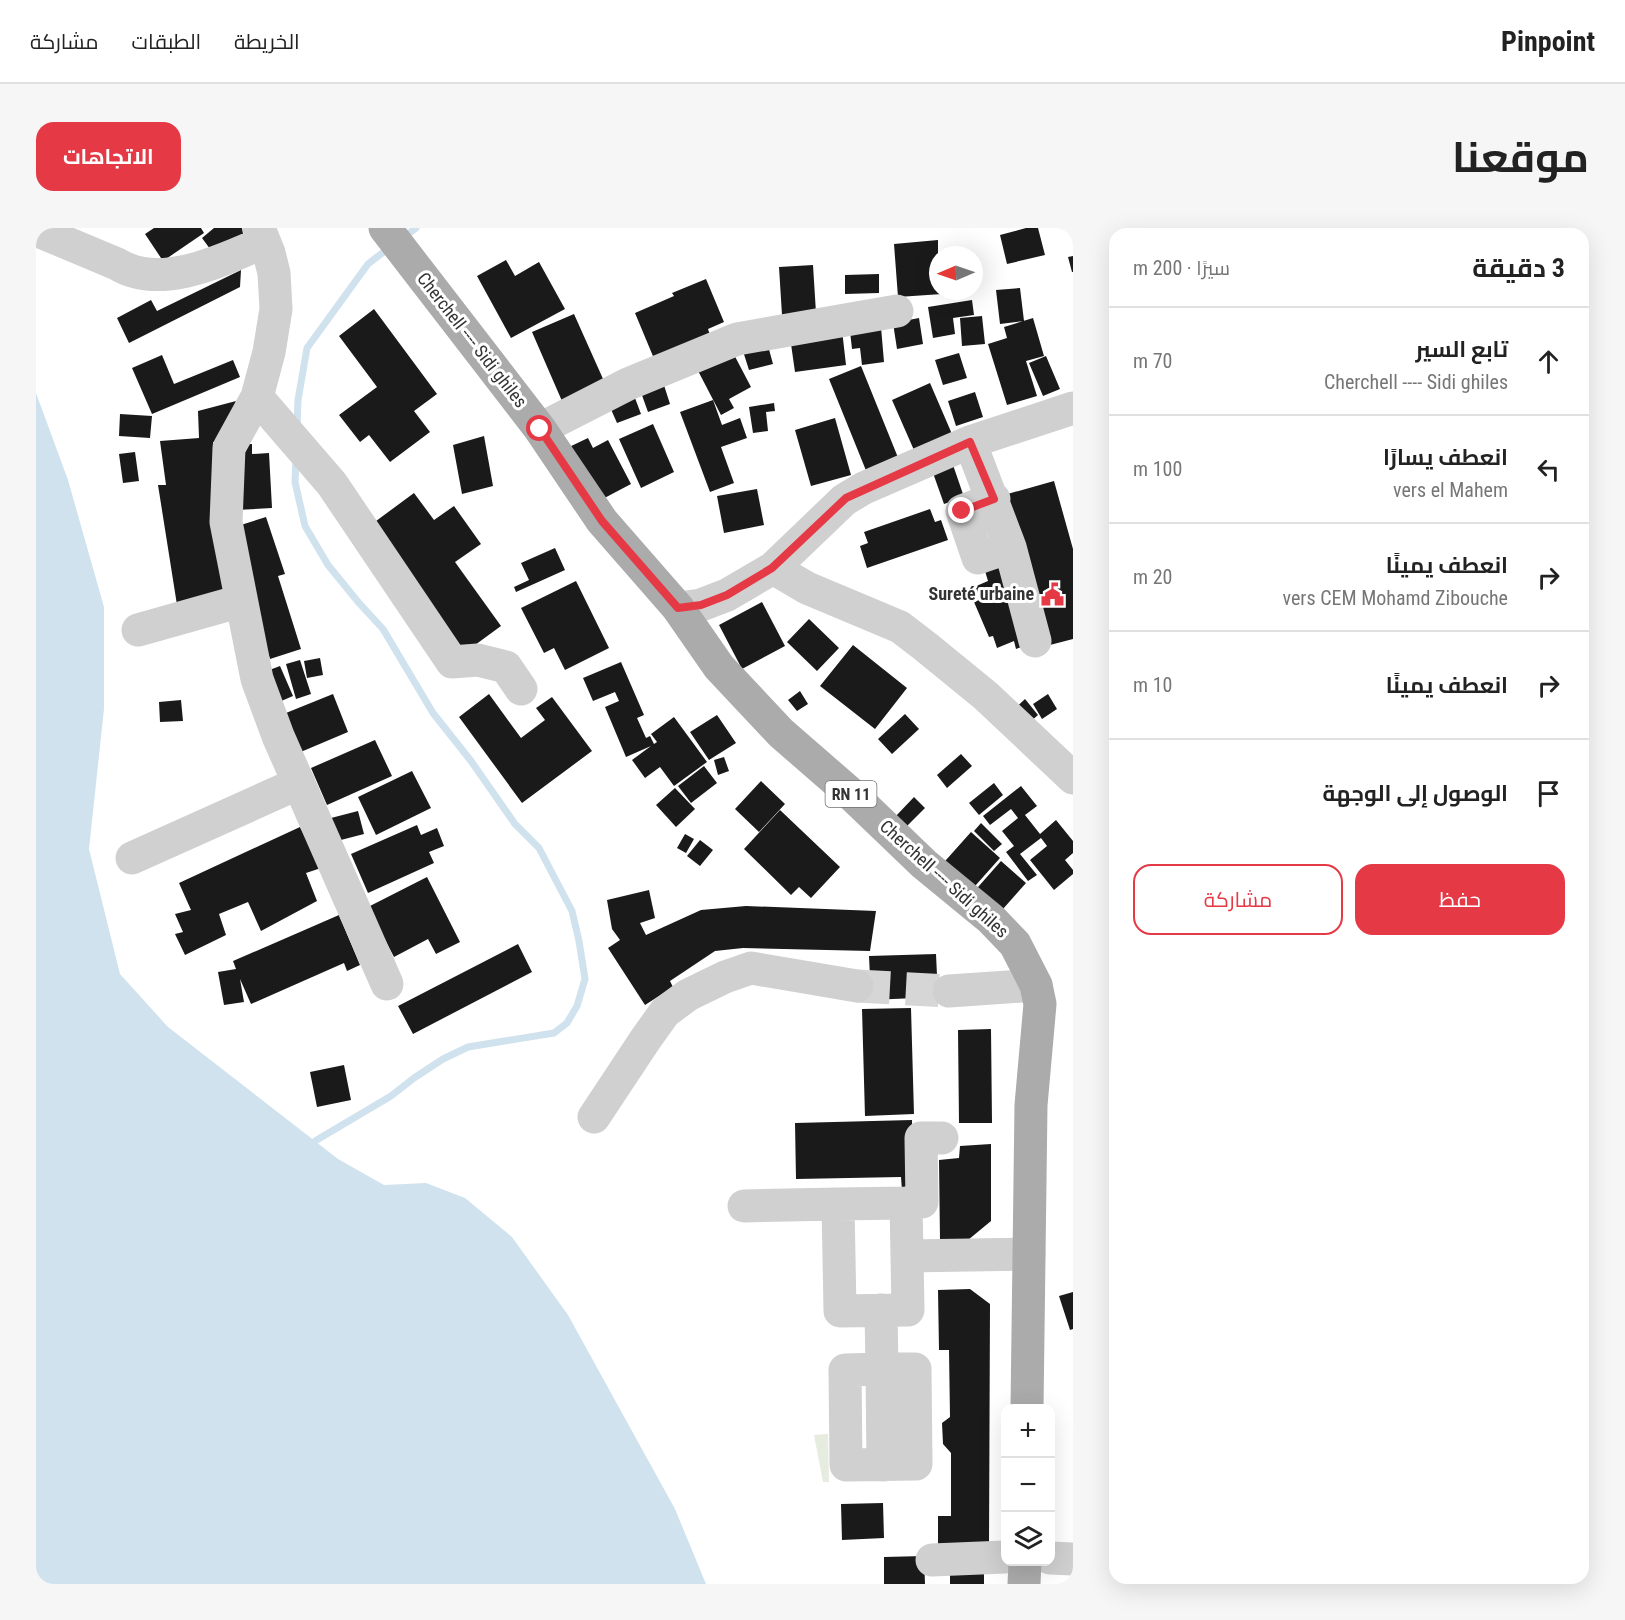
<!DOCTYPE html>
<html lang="ar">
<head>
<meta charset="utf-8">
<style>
  :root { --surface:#fff; --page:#f6f6f6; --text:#222; --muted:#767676; --line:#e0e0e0; --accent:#e63946 }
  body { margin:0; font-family:"Roboto Condensed",Cairo,sans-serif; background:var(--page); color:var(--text); direction:rtl }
  .controls { position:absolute; right:18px; bottom:18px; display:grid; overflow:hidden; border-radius:12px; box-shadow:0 6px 24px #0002 }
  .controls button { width:54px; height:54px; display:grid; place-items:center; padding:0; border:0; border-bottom:2px solid var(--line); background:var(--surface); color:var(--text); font:30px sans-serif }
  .compass { position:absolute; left:893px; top:18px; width:54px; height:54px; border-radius:50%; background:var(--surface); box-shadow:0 6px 24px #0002; rotate:268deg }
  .stop { position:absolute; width:18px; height:18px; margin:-14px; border:4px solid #e63946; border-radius:50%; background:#fff }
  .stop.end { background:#e63946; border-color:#fff; box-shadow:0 2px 6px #0008 }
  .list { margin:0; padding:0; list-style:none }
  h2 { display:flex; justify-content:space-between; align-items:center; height:78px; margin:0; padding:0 24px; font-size:26px }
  h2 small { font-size:20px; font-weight:400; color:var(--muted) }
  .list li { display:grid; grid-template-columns:39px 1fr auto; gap:18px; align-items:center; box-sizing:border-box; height:108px; padding:0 24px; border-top:2px solid var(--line) }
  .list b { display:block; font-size:22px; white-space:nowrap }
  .list p { margin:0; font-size:20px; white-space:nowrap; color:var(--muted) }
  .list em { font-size:20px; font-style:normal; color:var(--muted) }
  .actions { display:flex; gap:12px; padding:18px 24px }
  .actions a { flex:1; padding:14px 0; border:2px solid var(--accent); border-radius:18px; text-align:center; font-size:21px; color:var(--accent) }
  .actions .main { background:var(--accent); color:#fff }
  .icon { flex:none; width:33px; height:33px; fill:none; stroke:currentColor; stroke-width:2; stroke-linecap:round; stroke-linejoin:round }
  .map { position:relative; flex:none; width:1037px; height:1356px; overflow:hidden; direction:ltr; border-radius:18px }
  header { display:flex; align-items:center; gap:36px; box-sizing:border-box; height:84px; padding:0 30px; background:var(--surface); border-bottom:2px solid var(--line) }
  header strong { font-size:28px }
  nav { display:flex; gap:33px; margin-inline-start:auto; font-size:21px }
  .intro { display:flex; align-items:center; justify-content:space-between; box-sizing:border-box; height:144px; padding:0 36px }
  h1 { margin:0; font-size:42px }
  .button { padding:15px 27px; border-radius:18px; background:var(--accent); color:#fff; font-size:21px; font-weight:700 }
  main { display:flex; gap:36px; padding:0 36px }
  aside { flex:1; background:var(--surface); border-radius:18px; box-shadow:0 6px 24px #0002 }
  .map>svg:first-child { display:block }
  .green { fill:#e6ecdf }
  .water { fill:#cfe2ee }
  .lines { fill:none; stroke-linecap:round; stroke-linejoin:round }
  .stream { stroke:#cfe2ee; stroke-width:7 }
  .building { fill:#1a1a1a }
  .minor-tunnel { stroke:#d6d6d6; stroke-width:33; stroke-dasharray:33 16; stroke-linecap:butt }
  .minor { stroke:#d0d0d0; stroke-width:33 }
  .major { stroke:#ababab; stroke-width:33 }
  .route { stroke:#e63946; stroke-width:8 }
  .labels { text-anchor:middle; stroke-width:6; stroke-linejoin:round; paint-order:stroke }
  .shield { fill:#fff; stroke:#707070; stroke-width:1.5 }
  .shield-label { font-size:16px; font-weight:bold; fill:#333 }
  .street-label { font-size:18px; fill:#333; stroke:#fff }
  .poi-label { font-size:18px; font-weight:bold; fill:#333; stroke:#fff; text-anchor:end }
</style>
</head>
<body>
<header>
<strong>Pinpoint</strong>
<nav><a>الخريطة</a><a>الطبقات</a><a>مشاركة</a></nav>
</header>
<div class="intro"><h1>موقعنا</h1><a class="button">الاتجاهات</a></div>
<main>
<aside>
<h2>3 دقيقة<small>سيرًا · 200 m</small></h2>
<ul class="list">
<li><svg class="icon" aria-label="ahead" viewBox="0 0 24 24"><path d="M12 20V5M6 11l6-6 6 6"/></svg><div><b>تابع السير</b><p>Cherchell ---- Sidi ghiles</p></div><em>70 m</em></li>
<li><svg class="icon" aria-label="left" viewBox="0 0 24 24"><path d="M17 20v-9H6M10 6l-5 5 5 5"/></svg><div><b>انعطف يسارًا</b><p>vers el Mahem</p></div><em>100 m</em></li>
<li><svg class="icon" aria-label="right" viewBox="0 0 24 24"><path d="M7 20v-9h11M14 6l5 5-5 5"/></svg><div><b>انعطف يمينًا</b><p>vers CEM Mohamd Zibouche</p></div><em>20 m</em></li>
<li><svg class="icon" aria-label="right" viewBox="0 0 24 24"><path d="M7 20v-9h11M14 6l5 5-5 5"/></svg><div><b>انعطف يمينًا</b></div><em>10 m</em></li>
<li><svg class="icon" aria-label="arrive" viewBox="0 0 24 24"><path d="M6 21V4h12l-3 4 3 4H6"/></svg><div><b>الوصول إلى الوجهة</b></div></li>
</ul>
<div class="actions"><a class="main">حفظ</a><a>مشاركة</a></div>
</aside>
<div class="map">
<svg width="1037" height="1356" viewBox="0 0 1037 1356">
  <rect width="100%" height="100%" fill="#fff"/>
  <path class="green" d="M 792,1206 L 793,1254 L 787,1254 L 778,1207 Z"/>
  <path class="water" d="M 0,165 L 32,252 L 68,379 L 68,481 L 53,621 L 84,746 L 132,799 L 302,931 L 348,957 L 390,955 L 429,970 L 476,1009 L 532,1087 L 639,1281 L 670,1356 L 0,1356 Z"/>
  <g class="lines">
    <path class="stream" d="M 368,9 L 380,0
      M 261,199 L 262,172 L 271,120 L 332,36 L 354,19
      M 260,231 L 259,254 L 269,298 L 292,337 L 323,375 L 347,401 L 397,485 L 435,533 L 479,596 L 503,620 L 536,683 L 543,713 L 549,751 L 541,778 L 531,795 L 518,805 L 432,819 L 407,831 L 378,850 L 355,868 L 279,913"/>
  </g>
  <path class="building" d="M 118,0 L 165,0 L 168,5 L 127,33 L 109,6 Z
    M 178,0 L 206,0 L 207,6 L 177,25 L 166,10 Z
    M 990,0 L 1002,0 L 1009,27 L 971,36 L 964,7 Z
    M 902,12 L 902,63 L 906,63 L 906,66 L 862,69 L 858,16 Z
    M 1037,28 L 1037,44 L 1036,44 L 1032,29 Z
    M 470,32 L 479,48 L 503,34 L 529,81 L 475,110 L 441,48 Z
    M 777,37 L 780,85 L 746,87 L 743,39 Z
    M 205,42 L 204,59 L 93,115 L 81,90 L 115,72 L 121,83 Z
    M 843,46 L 843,65 L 809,66 L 809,47 Z
    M 670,51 L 688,94 L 672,101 L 675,110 L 619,133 L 599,85 L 638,68 L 636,65 Z
    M 984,60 L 988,93 L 964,96 L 960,62 Z
    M 936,72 L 938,87 L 917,90 L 919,106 L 897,110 L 892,79 Z
    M 338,81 L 401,166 L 378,183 L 394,204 L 354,234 L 333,207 L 324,214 L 303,187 L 341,159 L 303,108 Z
    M 538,86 L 572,162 L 529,180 L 496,104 Z
    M 946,88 L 949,116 L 926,118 L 924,90 Z
    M 883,90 L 887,116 L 861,121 L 857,95 Z
    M 997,90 L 1008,128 L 990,133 L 1001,168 L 971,177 L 952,116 L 971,110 L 968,99 Z
    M 845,99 L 848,134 L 826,137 L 824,120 L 816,121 L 814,103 Z
    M 806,102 L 810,137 L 759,144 L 754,109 Z
    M 731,114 L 737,136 L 713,142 L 706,120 Z
    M 694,119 L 715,159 L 693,171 L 698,180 L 685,187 L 659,137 Z
    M 923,125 L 931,150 L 907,157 L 899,132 Z
    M 126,127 L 138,156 L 197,132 L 204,149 L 116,186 L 96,140 Z
    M 1010,128 L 1024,161 L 1007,168 L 993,135 Z
    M 825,138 L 863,232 L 831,245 L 793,151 Z
    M 626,151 L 634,176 L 612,184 L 603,159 Z
    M 894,155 L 919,213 L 881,229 L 856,172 Z
    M 939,164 L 947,189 L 920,198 L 912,173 Z
    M 599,170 L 605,186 L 581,195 L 574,179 Z
    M 677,172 L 686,197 L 704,190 L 711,210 L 685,219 L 698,255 L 674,264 L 644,184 Z
    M 200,173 L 189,212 L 177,214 L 200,364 L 141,377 L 122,257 L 130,257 L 124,213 L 163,210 L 162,183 Z
    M 738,175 L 739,183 L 730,184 L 732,203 L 717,205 L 713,179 Z
    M 84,186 L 116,188 L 114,210 L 83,208 Z
    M 799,190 L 815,247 L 775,258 L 759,202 Z
    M 617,196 L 638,244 L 605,260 L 583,211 Z
    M 448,208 L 457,258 L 426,266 L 417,217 Z
    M 552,210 L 557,220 L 572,212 L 595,256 L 559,275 L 531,220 Z
    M 216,216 L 216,226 L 233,225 L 236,280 L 200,282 L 196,217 Z
    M 99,224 L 103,253 L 87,255 L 83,226 Z
    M 917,237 L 928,269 L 908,276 L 897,245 Z
    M 1018,253 L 1037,321 L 1037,411 L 1010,418 L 968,267 Z
    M 721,261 L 728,297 L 688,305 L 681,268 Z
    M 378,265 L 398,292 L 418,278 L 445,316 L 419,334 L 465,398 L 428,425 L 336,296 Z
    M 894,281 L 899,294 L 905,292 L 912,312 L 831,340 L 824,318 L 832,315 L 828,304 Z
    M 230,289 L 249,346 L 242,348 L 265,421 L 234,431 L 192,301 Z
    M 519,320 L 529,342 L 480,364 L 478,359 L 493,352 L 485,335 Z
    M 962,338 L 993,416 L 980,421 L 978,413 L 961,420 L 957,408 L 953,409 L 938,374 L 943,372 L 938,359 L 952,353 L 949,343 Z
    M 540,353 L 573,420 L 529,442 L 518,420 L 508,425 L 485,380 Z
    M 726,374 L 749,418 L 706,441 L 683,397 Z
    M 773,391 L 803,420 L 781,443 L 751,414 Z
    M 817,417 L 871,460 L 839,501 L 784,458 Z
    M 284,430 L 287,447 L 271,450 L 268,433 Z
    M 264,432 L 275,466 L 260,471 L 250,436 Z
    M 585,434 L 608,487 L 601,490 L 610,510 L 614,508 L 618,516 L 621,514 L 615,506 L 638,489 L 671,534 L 638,558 L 624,539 L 609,550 L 596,532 L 615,518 L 590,529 L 569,479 L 583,473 L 579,464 L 557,473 L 547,450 Z
    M 244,438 L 257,468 L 236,477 L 223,446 Z
    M 764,463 L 772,476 L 761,483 L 752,472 Z
    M 297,466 L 312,504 L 260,526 L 245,487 Z
    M 453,466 L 485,510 L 509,492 L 500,480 L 516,469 L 556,523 L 486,575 L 423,489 Z
    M 1012,466 L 1021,481 L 1006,491 L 997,476 Z
    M 989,471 L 1002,487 L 987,500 L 974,485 Z
    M 145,472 L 147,493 L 124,494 L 123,474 Z
    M 869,486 L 883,501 L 856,526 L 842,511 Z
    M 681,487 L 700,515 L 673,532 L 654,504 Z
    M 339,512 L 356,548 L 291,577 L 275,540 Z
    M 925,526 L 936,538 L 911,560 L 901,547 Z
    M 688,529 L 693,543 L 682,547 L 678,532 Z
    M 668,538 L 681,555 L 655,575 L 642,558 Z
    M 376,543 L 395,580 L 340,607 L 322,569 Z
    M 725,553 L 749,576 L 723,604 L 699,581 Z
    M 958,555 L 967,567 L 943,587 L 933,575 Z
    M 985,558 L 1001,578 L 989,587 L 1004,606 L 1020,592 L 1037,613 L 1037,625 L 1029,632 L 1037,642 L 1037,646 L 1018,662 L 994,632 L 1011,618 L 1005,610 L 984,626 L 1001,647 L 992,653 L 970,624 L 978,618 L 966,603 L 982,590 L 975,581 L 954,597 L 947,588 Z
    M 639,560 L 659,581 L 640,599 L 620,577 Z
    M 878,569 L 889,580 L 869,600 L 859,589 Z
    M 744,582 L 804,639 L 775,670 L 763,659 L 755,667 L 708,621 Z
    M 322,583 L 328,606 L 301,613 L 295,590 Z
    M 945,595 L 966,616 L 958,623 L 938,603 Z
    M 381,597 L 385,607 L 401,600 L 408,618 L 393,624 L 398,635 L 332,665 L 315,626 Z
    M 264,599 L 285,640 L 270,645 L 281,673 L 225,703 L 212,674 L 183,686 L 190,707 L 149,727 L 139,706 L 147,704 L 139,686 L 155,682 L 143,655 Z
    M 935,604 L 964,630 L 931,667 L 902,641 Z
    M 649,606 L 658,611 L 650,625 L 641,620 Z
    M 664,612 L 677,622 L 664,638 L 651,628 Z
    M 965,633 L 990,655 L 959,690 L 935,667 Z
    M 391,649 L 424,714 L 400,726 L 392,711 L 358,729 L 332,679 Z
    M 613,662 L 619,690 L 604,695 L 610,707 L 665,682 L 710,678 L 840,683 L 834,723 L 707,720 L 679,723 L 634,753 L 637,759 L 609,777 L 572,720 L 584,712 L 576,701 L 571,672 Z
    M 303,687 L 324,737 L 311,743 L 308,735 L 215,776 L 204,751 L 208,774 L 188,777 L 182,744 L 200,741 L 197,733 Z
    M 482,716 L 496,744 L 377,806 L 362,778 Z
    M 900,726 L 902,769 L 835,772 L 833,728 Z
    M 875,780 L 878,886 L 829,888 L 826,781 Z
    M 955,801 L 956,895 L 923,895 L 922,802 Z
    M 308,837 L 315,872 L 281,879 L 274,844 Z
    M 876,892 L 877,939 L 870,1017 L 865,949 L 760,951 L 759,895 Z
    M 955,916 L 955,993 L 932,1012 L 904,1012 L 903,932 L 923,930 L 924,918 Z
    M 934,1061 L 954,1076 L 953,1317 L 902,1317 L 902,1288 L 915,1288 L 915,1225 L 907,1216 L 906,1195 L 914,1189 L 913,1122 L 903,1122 L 902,1062 Z
    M 1037,1064 L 1037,1101 L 1034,1102 L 1023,1068 Z
    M 847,1275 L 848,1310 L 806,1312 L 805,1276 Z
    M 888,1328 L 889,1356 L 848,1356 L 848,1329 Z
    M 914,1339 L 948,1339 L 948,1356 L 914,1356 Z"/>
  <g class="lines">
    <path class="minor-tunnel" d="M 821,758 L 913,763"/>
    <path class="minor" d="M 223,0 L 233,25 L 238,45 L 240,81 L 233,124 L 221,169 L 193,220 L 190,294 L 221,451 L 242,508 L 351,756
      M 0,2 L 81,36 C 124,63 187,32 228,14
      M 221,169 L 296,256 L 416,434 L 442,432 L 470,439 L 485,461
      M 504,201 L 592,156 L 701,111 L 861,83
      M 934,214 L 974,319 L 999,413
      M 958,271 L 926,283 L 942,330 L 974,319
      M 737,340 L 771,360 L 864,399 L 890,419 L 950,468 L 1037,550
      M 642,380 L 665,377 L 691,367 L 737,340 L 808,272 L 828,260 L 934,214 L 1037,180
      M 102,402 L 205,373
      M 96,630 L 263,555
      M 913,763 L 1000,757
      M 558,889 L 609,812 L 629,784 L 652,767 L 689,749 L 715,740 L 821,758
      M 870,975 L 886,974 L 885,910 L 906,910
      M 708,978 L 802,976
      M 871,1028 L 870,975 L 802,976 L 804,1083 L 872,1082 L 871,1028 L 993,1026
      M 845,1082 L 846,1141 L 809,1142 L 810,1237 L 880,1236 L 879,1141 L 846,1141 L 847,1237
      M 1014,1330 L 1037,1331
      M 896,1332 L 969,1329"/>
    <path class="major" d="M 349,0 L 504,201 L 566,293 L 642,380 L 683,439 L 745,505 L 814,565 L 888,636 L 955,691 L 979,716 L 1000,757 L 1004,776 L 995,877 L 991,1180
      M 988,1356 L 989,1334"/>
  </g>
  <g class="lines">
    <path class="route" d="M 504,201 L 566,293 L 642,380 L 665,377 L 691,367 L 736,340 L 810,270 L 934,214 L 958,271 L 926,283"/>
  </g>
  <defs>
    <symbol id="civic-bare" viewBox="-9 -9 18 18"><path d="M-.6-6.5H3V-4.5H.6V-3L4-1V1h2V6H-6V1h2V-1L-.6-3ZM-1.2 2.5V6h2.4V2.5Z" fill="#e63946" stroke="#fff" stroke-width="2.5" paint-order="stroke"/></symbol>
  </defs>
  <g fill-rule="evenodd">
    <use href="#civic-bare" x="1000" y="350" width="33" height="33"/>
  </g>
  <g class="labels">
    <rect class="shield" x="789.5" y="553" width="51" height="26" rx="4.5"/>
    <g class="shield-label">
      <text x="815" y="572">RN 11</text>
    </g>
    <g class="street-label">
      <text transform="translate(436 112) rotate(52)" y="6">Cherchell ---- Sidi ghiles</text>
      <text transform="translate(908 651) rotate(42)" y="6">Cherchell ---- Sidi ghiles</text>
    </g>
    <g class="poi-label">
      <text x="998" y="372">Sureté urbaine</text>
    </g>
  </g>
</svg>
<div class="controls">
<button>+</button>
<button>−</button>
<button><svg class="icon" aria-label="layers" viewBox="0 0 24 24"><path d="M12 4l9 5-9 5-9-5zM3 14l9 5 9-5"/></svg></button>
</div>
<svg class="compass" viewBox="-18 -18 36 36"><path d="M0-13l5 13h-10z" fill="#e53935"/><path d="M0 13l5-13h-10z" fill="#767676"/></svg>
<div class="stop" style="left:504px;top:201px"></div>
<div class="stop end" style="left:926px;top:283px"></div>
</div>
</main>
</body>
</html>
